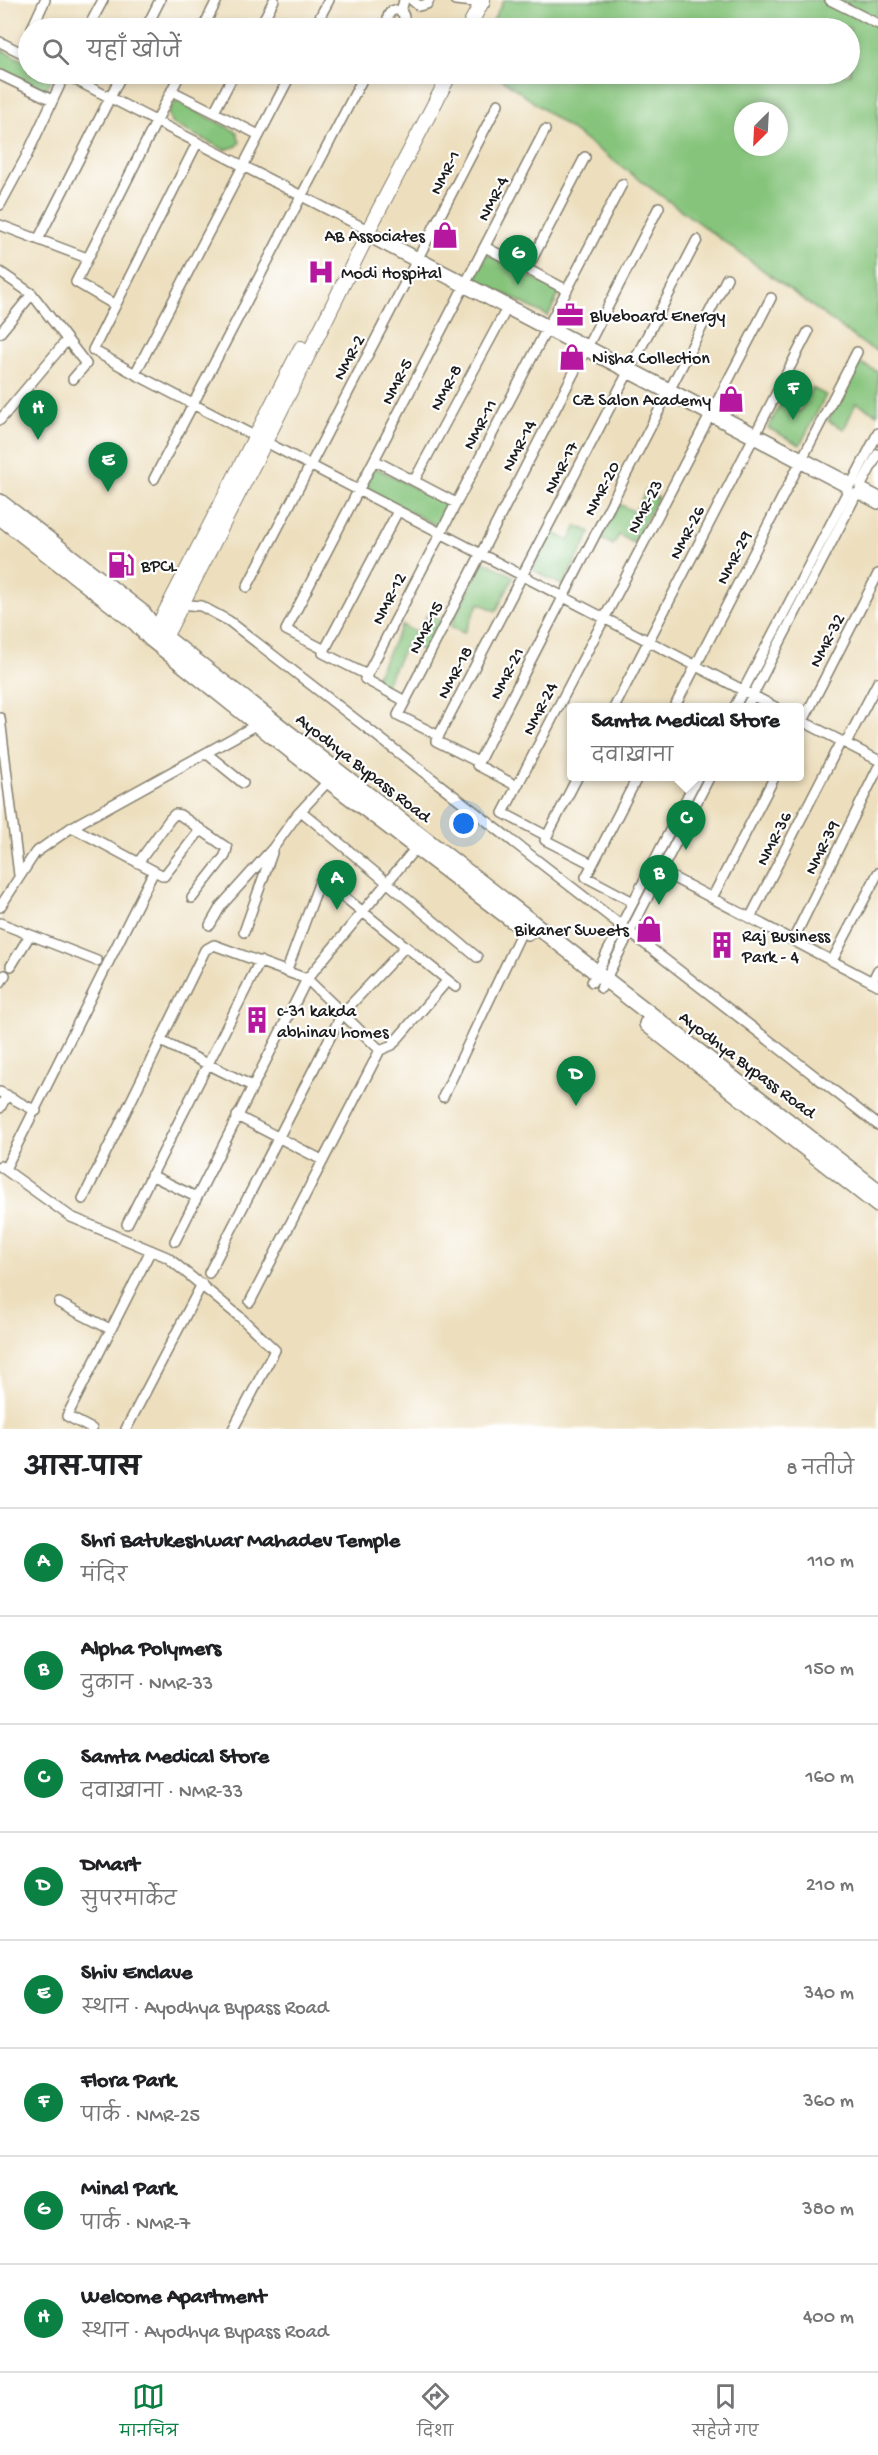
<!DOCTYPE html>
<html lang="hi">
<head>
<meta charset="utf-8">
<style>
  :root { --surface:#fff; --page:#f2f2f2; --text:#202124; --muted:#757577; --line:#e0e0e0; --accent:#0b8043 }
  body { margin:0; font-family:"Gochi Hand","Playpen Sans Deva",sans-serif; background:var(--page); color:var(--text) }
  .compass { position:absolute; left:734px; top:102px; width:54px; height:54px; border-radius:50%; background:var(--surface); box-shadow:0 3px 9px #0003; rotate:204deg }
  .you { position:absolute; left:464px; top:824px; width:21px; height:21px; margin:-15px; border:4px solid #fff; border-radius:50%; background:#1a73e8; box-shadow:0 0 0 9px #1a73e833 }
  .badge { display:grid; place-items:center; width:39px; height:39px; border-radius:50%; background:var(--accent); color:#fff; font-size:20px; font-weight:700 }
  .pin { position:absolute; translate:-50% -50px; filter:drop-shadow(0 2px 3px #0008) }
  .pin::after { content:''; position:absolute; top:32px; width:21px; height:18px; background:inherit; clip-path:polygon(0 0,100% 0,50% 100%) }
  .popup { position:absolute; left:567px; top:703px; width:237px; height:78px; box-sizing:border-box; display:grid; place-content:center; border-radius:6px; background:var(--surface); filter:drop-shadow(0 2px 4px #0005); font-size:20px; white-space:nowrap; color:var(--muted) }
  .popup b { font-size:22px; color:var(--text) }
  .popup::after { content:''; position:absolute; left:50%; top:100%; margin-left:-12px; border:12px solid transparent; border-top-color:var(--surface) }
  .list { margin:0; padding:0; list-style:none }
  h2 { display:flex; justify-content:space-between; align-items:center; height:78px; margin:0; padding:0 24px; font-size:26px }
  h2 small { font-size:20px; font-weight:400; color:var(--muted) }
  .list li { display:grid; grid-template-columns:39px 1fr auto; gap:18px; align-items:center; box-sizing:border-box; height:108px; padding:0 24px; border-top:2px solid var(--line) }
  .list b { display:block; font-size:22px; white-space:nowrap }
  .list p { margin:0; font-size:20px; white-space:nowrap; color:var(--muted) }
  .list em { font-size:20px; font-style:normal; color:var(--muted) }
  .icon { flex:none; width:33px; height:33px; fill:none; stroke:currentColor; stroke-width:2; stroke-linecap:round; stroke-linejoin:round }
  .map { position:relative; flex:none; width:878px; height:1429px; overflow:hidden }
  .search { position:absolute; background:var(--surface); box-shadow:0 3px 9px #0003; left:18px; right:18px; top:18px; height:66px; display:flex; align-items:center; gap:15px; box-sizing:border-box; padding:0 21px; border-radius:33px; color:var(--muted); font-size:22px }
  .sheet { height:942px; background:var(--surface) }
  nav { display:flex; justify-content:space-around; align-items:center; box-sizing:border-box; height:84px; border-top:2px solid var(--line); background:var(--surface); font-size:16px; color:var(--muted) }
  nav a { display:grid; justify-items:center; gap:3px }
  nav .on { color:var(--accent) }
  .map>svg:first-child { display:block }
  .green { fill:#86c47b; stroke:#51704c; stroke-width:1.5; fill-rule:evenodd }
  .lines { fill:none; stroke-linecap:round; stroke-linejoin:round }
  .street-casing { stroke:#847e6d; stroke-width:12 }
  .secondary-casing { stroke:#847e6d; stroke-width:16 }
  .primary-casing { stroke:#847e6d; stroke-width:18 }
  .street { stroke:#fff; stroke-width:9 }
  .secondary { stroke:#fff; stroke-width:14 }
  .primary { stroke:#fff; stroke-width:15 }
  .labels { text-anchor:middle; stroke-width:4.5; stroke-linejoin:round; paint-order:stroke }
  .street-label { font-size:18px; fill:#1c1c1c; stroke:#fff }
  .poi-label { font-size:18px; fill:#1c1c1c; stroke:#fff; text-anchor:start }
</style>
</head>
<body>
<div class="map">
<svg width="878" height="1429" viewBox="0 0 878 1429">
  <rect width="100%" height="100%" fill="#fff"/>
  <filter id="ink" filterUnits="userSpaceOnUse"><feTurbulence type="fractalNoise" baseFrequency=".0167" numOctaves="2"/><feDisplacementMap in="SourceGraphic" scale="12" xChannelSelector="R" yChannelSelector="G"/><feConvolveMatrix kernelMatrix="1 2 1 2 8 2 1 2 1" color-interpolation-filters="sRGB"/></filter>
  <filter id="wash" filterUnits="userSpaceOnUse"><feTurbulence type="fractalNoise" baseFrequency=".008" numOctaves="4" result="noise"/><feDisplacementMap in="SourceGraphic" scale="24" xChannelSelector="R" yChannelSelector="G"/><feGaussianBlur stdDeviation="1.35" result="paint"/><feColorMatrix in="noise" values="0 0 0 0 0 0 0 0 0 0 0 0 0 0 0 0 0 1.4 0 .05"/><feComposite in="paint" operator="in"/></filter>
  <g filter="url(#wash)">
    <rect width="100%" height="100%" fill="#eddfbe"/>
    <path class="green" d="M 504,0 L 878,0 L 878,351 L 868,347 L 495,74 L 850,74 L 850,28 L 489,28 ZM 743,111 L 779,111 L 779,147 L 743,147 Z
      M 0,49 L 28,63 L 28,74 L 53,76 L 44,94 L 0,72 Z
      M 176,101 L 237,132 L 240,142 L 237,146 L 225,150 L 171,123 L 168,112 Z
      M 487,254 L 560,292 L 548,316 L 475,279 Z
      M 858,362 L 878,372 L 878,412 L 877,414 L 856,403 L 844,429 L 828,421 Z
      M 812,388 L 826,395 L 800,445 L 768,428 L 781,403 L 799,412 Z
      M 374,467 L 450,506 L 439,527 L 364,488 Z
      M 646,490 L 658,497 L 634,543 L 619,535 L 613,545 L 601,539 L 619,504 L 635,512 Z
      M 577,526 L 591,532 L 563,586 L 533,570 L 552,532 L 569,541 Z
      M 483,561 L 514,576 L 496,611 L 479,603 L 464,633 L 450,627 Z
      M 428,613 L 441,620 L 425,652 L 407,643 L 385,686 L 374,681 L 402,625 L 417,633 Z"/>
  </g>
  <g filter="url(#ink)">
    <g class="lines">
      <defs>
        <path id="street" d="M 412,0 L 419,6 L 427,4 L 429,0
          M 455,0 L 485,3
          M 830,0 L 878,24
          M388 18a8 8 0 1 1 16 0a8 8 0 1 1-16 0Z
          M 401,12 L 404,0
          M 32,28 L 45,0
          M 88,28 L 103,0
          M 146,28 L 160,0
          M 203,28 L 217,0
          M 259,28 L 274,0
          M 314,28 L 329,0
          M 0,42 L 28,56
          M 22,53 L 28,37
          M 64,74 L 362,227
          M 0,75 L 52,100
          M 172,91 L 259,135
          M 214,112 L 234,74
          M 197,143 L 93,350 L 135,374 L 777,708
          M 0,205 L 26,157 L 65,74
          M 0,225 L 87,258
          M 370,232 L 852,483 L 878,433
          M 368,237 L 849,489 L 734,708
          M 39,238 L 122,74
          M 485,247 L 567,290
          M 527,269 L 585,157
          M 0,272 L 32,294 L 86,364 L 73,379
          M 115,305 L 76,282 L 180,74
          M 0,333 L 32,294
          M 135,374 L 291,74
          M 0,420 L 67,340
          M 878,454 L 860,487 L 878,496
          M 374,460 L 456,503
          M 154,479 L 365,74
          M 414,481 L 506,310
          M 247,587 L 498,104
          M 179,604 L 201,606 L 229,621 L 878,1125
          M 325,650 L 286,630 L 545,130
          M 367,675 L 323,653 L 398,511
          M 405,701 L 365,679 L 367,675 L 622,184
          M 614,708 L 808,332
          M 674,708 L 857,352
          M 746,708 L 857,493 L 878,504
          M 0,718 L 19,875
          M 800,720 L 878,760
          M 800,727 L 878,574
          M 439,736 L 398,715 L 659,207
          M 846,743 L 878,682
          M 206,753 L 243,783
          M 478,762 L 436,741 L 697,240
          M 578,776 L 545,840 L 592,864
          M 517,786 L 477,765 L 727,278
          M 301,811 L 477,957
          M 547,836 L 503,813 L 771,298
          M 138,863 L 170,819 L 175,814 L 180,815 L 227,848 L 225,856 L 192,898
          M 651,866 L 878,985
          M 154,871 L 164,876 L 201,829
          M 712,898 L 775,776
          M 633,902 L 586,877 L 638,776
          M 0,907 L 35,853 L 72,827 L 260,723
          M 750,918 L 841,741
          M 0,923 L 97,961
          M 210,925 L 221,906 L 273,848 L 297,815 L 332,777
          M 244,932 L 272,853
          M 793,940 L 878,768
          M 832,961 L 878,873
          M 11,966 L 30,935
          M 287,970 L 320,881 L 327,883 L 456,987
          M 592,982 L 698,776
          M 872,982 L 878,970
          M 0,983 L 5,975
          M 601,988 L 710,776
          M 161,1041 L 252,1086
          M 0,1092 L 36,1111
          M 443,1097 L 523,929
          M 0,1108 L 7,1095
          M 237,1116 L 322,1160
          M 0,1166 L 71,1217 L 167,1257 L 240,1317 L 275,1350 L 233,1429
          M 5,1169 L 154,871 L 72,827
          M 151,1175 L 196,1197
          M 83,1199 L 205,950 L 214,945 L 307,979 L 380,1050
          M 127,1224 L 260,961
          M 175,1241 L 307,979 L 419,844
          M 209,1273 L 342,1014 L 405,947
          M 250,1302 L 380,1050 L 392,1045 L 447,981
          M 59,1303 L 110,1329
          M 92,1429 L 67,1416 L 151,1250
          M 126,1429 L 202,1284"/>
        <path id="secondary" d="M 468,28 L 483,0
          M 369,229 L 450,74
          M 152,638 L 301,348
          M 161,645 L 265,442 L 366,238"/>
        <path id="primary" d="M 0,502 L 143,613 L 157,631 L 878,1191
          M 0,517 L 136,623 L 151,639 L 329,781 L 528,932
          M 647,1024 L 878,1205"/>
      </defs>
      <use href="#street" class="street-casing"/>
      <use href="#secondary" class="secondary-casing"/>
      <use href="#primary" class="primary-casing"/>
      <use href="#street" class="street"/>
      <use href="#secondary" class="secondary"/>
      <use href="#primary" class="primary"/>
    </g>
  </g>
  <defs>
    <symbol id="shop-bare" viewBox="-9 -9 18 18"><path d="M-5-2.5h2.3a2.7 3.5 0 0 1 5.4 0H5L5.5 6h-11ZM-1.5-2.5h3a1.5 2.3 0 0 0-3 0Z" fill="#b5179e" stroke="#fff" stroke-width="2.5" paint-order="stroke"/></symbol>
    <symbol id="hospital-bare" viewBox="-9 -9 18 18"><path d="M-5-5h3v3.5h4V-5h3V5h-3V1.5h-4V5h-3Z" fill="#b5179e" stroke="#fff" stroke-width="2.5" paint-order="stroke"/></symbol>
    <symbol id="office-bare" viewBox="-9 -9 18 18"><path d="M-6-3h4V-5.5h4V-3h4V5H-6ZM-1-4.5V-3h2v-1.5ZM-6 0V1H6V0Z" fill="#b5179e" stroke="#fff" stroke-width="2.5" paint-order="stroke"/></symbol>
    <symbol id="fuel-bare" viewBox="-9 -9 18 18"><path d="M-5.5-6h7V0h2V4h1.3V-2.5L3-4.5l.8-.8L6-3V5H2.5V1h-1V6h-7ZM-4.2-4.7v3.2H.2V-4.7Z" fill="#b5179e" stroke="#fff" stroke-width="2.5" paint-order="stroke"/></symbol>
    <symbol id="building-bare" viewBox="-9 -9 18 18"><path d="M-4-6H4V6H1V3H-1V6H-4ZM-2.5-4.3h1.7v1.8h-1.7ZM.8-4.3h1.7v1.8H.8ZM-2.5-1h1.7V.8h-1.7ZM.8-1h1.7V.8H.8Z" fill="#b5179e" stroke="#fff" stroke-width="2.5" paint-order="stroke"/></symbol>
  </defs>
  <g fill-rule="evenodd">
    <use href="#shop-bare" x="426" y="216" width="38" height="38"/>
    <use href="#hospital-bare" x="302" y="253" width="38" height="38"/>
    <use href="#office-bare" x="551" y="296" width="38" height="38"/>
    <use href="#shop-bare" x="553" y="338" width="38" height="38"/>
    <use href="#shop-bare" x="712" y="380" width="38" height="38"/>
    <use href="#fuel-bare" x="102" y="546" width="38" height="38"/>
    <use href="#shop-bare" x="630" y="910" width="38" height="38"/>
    <use href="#building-bare" x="703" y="926" width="38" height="38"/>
    <use href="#building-bare" x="238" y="1001" width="38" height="38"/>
  </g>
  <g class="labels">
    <g class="street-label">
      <text transform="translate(444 172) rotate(-63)" y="6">NMR-1</text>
      <text transform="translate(492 198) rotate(-63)" y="6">NMR-4</text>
      <text transform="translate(348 357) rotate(-62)" y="6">NMR-2</text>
      <text transform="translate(396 381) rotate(-63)" y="6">NMR-5</text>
      <text transform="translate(445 387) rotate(-62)" y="6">NMR-8</text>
      <text transform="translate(479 424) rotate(-62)" y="6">NMR-11</text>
      <text transform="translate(518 445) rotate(-63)" y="6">NMR-14</text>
      <text transform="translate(560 467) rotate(-63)" y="6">NMR-17</text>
      <text transform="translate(601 488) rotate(-63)" y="6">NMR-20</text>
      <text transform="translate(644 506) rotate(-63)" y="6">NMR-23</text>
      <text transform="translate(686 532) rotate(-63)" y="6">NMR-26</text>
      <text transform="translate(733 557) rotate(-63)" y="6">NMR-29</text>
      <text transform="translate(388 598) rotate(-63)" y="6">NMR-12</text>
      <text transform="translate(425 627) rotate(-63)" y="6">NMR-15</text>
      <text transform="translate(826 640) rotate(-63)" y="6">NMR-32</text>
      <text transform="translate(454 672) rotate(-62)" y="6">NMR-18</text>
      <text transform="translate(506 673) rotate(-63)" y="6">NMR-21</text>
      <text transform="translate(539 708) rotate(-63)" y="6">NMR-24</text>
      <text transform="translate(364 767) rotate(38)" y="6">Ayodhya Bypass Road</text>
      <text transform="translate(773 838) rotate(-63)" y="6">NMR-36</text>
      <text transform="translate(821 847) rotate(-64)" y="6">NMR-39</text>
      <text transform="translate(748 1064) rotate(37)" y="6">Ayodhya Bypass Road</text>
    </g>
    <g class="poi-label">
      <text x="425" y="241" text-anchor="end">AB Associates</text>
      <text x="341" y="278">Modi Hospital</text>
      <text x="590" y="321">Blueboard Energy</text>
      <text x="592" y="363">Nisha Collection</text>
      <text x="711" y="405" text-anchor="end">CZ Salon Academy</text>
      <text x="141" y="571">BPCL</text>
      <text x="629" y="935" text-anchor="end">Bikaner Sweets</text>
      <text x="742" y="941">Raj Business<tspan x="742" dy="21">Park - 4</tspan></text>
      <text x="277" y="1016">c-31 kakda<tspan x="277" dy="21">abhinav homes</tspan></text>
    </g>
  </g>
</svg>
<svg class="compass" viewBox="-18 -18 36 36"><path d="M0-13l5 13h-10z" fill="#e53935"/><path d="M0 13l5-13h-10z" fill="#757577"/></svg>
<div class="you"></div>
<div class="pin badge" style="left:337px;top:910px">A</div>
<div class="pin badge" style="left:659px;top:905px">B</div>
<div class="pin badge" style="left:686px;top:850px">C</div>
<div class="popup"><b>Samta Medical Store</b>दवाख़ाना</div>
<div class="pin badge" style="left:576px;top:1106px">D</div>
<div class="pin badge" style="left:108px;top:492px">E</div>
<div class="pin badge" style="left:793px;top:420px">F</div>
<div class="pin badge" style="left:518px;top:285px">G</div>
<div class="pin badge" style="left:38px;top:440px">H</div>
<div class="search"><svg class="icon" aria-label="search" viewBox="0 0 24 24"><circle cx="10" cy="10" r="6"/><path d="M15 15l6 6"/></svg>यहाँ खोजें</div>
</div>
<section class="sheet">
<h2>आस-पास<small>8 नतीजे</small></h2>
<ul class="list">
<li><span class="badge">A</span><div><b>Shri Batukeshwar Mahadev Temple</b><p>मंदिर</p></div><em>110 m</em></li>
<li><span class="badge">B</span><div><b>Alpha Polymers</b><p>दुकान · NMR-33</p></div><em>150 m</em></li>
<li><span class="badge">C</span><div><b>Samta Medical Store</b><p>दवाख़ाना · NMR-33</p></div><em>160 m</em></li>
<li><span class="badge">D</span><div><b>DMart</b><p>सुपरमार्केट</p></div><em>210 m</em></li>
<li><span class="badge">E</span><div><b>Shiv Enclave</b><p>स्थान · Ayodhya Bypass Road</p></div><em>340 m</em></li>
<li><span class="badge">F</span><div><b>Flora Park</b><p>पार्क · NMR-25</p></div><em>360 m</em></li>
<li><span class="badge">G</span><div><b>Minal Park</b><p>पार्क · NMR-7</p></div><em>380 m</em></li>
<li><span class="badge">H</span><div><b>Welcome Apartment</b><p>स्थान · Ayodhya Bypass Road</p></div><em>400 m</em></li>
</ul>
</section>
<nav>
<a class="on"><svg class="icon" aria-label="map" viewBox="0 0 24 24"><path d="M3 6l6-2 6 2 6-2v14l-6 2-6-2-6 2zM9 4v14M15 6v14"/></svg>मानचित्र</a>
<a><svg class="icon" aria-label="directions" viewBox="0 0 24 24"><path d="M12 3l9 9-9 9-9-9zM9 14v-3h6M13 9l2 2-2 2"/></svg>दिशा</a>
<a><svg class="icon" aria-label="saved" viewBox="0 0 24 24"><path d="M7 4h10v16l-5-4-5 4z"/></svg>सहेजे गए</a>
</nav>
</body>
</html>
